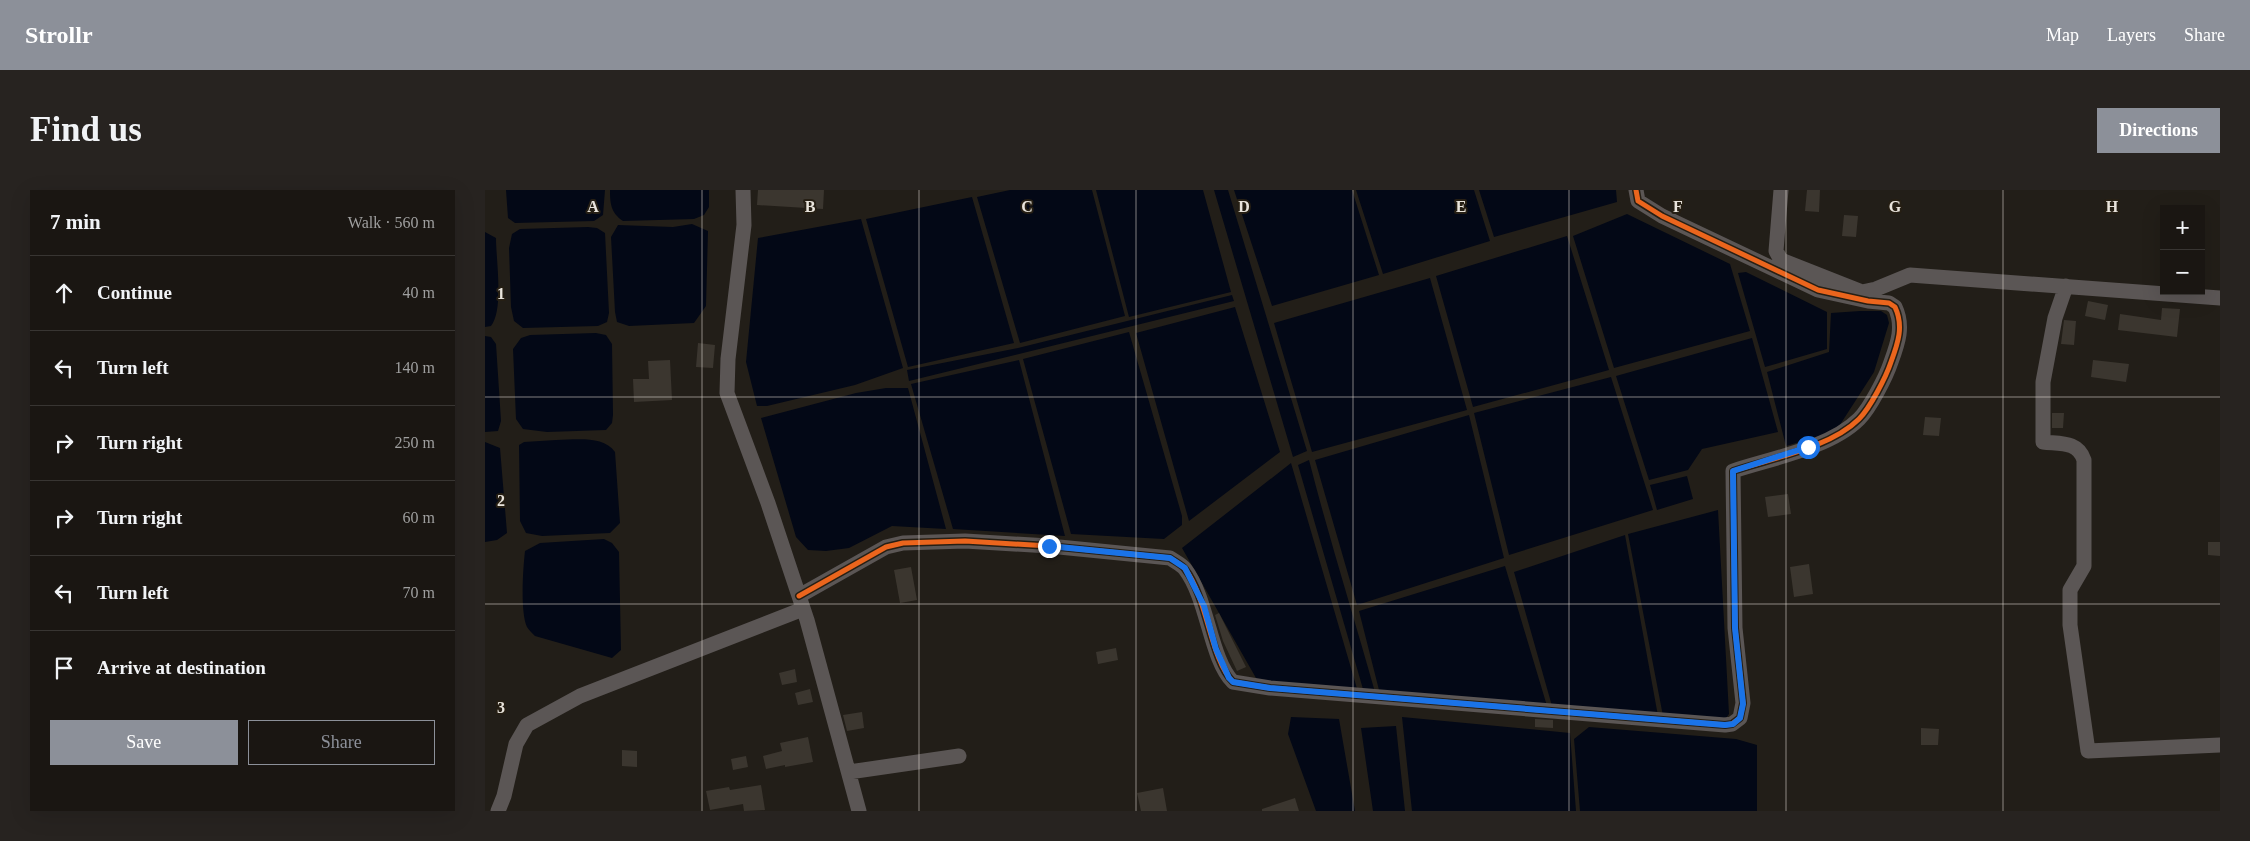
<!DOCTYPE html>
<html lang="en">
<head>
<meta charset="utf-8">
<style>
  :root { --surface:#1a1612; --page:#272320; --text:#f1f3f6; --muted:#9f9f9f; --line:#383532; --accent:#8c9099 }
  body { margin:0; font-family:Georgia,serif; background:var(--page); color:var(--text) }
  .controls { position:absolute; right:15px; top:15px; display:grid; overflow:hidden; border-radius:0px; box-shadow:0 5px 20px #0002 }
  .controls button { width:45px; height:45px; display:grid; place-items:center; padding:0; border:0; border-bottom:1px solid var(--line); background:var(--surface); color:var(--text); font:25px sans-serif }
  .stop { position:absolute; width:15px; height:15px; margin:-11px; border:4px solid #1a73e8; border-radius:50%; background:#fff }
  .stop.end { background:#1a73e8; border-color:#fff; box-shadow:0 1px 5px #0008 }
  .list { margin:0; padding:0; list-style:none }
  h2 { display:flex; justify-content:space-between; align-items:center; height:65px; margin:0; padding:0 20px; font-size:21px }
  h2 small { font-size:16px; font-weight:400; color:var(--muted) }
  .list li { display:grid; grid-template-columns:32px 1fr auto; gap:15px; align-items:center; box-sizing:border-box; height:75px; padding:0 20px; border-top:1px solid var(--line) }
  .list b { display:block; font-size:19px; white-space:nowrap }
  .list em { font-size:16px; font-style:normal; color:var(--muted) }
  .actions { display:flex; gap:10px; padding:15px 20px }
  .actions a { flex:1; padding:11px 0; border:1px solid var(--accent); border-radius:0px; text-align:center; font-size:18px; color:var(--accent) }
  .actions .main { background:var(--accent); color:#fff }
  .icon { flex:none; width:28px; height:28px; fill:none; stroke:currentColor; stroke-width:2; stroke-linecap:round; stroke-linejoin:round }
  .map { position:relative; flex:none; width:1735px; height:621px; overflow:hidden; border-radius:0px }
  header { display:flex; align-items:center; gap:30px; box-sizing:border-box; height:70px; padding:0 25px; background:var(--accent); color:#fff }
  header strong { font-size:24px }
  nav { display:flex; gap:28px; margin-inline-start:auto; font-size:18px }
  .intro { display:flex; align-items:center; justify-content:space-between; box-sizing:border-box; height:120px; padding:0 30px }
  h1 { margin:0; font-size:35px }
  .button { padding:12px 22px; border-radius:0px; background:var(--accent); color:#fff; font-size:18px; font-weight:700 }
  main { display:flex; gap:30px; padding:0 30px }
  aside { flex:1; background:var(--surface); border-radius:0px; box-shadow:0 5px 20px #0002 }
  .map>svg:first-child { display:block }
  .water { fill:#030816 }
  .building { fill:#3b362f }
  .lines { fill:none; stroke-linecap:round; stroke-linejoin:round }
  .minor { stroke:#5b5655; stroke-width:15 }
  .cycleway-casing { stroke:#261f14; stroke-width:8 }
  .cycleway { stroke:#eb651d; stroke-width:5 }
  .route { stroke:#1a73e8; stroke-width:6 }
  .grid { fill:none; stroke:#e9e4dc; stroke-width:1; stroke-opacity:0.55 }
  .grid-label { font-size:16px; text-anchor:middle; font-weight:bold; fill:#e9e4dc; stroke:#261f14; stroke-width:4; stroke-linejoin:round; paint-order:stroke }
</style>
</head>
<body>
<header>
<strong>Strollr</strong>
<nav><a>Map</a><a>Layers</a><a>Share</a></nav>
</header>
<div class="intro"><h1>Find us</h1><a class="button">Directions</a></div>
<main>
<aside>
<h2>7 min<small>Walk · 560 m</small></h2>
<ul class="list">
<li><svg class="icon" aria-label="ahead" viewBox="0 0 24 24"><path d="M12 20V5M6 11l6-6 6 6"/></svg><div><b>Continue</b></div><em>40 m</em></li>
<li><svg class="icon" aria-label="left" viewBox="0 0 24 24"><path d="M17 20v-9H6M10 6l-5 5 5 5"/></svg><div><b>Turn left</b></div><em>140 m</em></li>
<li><svg class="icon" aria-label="right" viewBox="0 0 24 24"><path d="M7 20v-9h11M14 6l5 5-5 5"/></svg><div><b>Turn right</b></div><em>250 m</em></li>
<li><svg class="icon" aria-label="right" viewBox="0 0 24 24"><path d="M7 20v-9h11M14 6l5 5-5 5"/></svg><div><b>Turn right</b></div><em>60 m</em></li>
<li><svg class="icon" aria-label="left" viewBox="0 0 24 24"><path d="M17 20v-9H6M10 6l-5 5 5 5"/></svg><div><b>Turn left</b></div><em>70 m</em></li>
<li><svg class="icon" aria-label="arrive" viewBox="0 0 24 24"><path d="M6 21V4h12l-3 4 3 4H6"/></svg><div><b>Arrive at destination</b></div></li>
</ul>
<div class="actions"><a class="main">Save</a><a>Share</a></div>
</aside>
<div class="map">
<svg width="1735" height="621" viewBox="0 0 1735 621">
  <rect width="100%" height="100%" fill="#221e18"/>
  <path class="water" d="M 21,0 L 120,0 L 118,25 L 109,31 L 30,33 L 23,28 Z
    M 125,0 L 224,0 L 224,17 L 219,25 L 209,29 L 138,31 C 126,23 125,14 125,0 Z
    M 525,0 L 607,0 L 640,126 L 535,153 L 492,7 Z
    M 611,0 L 718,0 L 746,102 L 644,127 Z
    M 729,0 L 743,0 L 822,261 L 808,267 Z
    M 749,0 L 867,0 L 894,85 L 787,116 Z
    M 871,0 L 989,0 L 1005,51 L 898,84 Z
    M 994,0 L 1131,0 L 1132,12 L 1009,47 Z
    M 487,7 L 529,153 L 423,177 L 381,29 Z
    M 1142,24 L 1245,74 L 1265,141 L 1129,178 L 1088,46 Z
    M 376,29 L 418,178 L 370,195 L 282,216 L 272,216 L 261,172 L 273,48 Z
    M 207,34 L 223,41 L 221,116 L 209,133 L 144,136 L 132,132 L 130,122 L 126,47 L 133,35 L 188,37 Z
    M 103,37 L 112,38 L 120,43 L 124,123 L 122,132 L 113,136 L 38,138 L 29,131 L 26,117 L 24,58 L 27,44 L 35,39 Z
    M 0,42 L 11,48 C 11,70 19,120 6,136 L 0,137 Z
    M 1082,46 L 1124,180 L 988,217 L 951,86 Z
    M 1261,82 L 1342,122 L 1342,159 L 1280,177 L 1253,83 Z
    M 945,88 L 982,220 L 827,262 L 789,133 Z
    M 747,105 L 749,111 L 424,191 L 422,180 L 533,158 Z
    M 750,117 L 795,262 L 704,331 L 651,143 Z
    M 1375,121 L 1396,121 L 1402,125 L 1404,133 L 1389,182 L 1351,241 L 1301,256 L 1282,182 L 1344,162 L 1346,123 Z
    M 644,142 L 697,326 L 697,335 L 679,349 L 586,344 L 538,169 Z
    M 111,143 L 121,145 L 127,154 L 128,225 L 127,233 L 121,240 L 62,242 L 38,239 L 31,229 L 28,159 L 36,148 L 45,145 Z
    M 0,146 L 6,147 L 11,154 L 16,231 L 13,241 L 0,242 Z
    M 1267,148 L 1293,242 L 1217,259 L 1203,280 L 1164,290 L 1131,186 Z
    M 534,170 L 580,346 L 468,339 L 426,194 Z
    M 1126,187 L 1168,320 L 1024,365 L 989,223 Z
    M 401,198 L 423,198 L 461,339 L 407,336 L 364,358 L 341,361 L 323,360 L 311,347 L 276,228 L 371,203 Z
    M 984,225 L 1019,368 L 872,415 L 830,270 Z
    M 71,250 C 90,250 118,245 130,262 L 135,333 L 125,343 L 57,346 L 41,343 L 35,331 L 34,255 L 39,252 Z
    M 0,252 L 15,258 L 22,343 L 12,350 L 0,352 Z
    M 824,270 C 844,348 868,424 890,502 L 878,499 L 813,275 Z
    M 806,273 L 873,502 L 783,496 L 771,488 L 697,358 Z
    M 1202,286 L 1208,309 L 1172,320 L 1165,295 Z
    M 1233,320 L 1244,524 L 1239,531 L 1178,526 L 1143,344 Z
    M 1140,345 L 1173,526 L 1067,516 L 1029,382 Z
    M 119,349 L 127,353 L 134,362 L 136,460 L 127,468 L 50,446 C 48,444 44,440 42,437 C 35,421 38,379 40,361 L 55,353 Z
    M 1020,376 L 1062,516 L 894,500 L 874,421 Z
    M 806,527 L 854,529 L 870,621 L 831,621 L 803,544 Z
    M 917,527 L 1085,543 L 1091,621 L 927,621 Z
    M 911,536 L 920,621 L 888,621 L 876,538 Z
    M 1104,537 L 1251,549 L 1272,555 L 1272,621 L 1095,621 L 1089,549 Z"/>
  <path class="building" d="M 273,0 L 339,0 L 338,19 L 272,15 Z
    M 1322,0 L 1335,0 L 1334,22 L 1320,21 Z
    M 1359,25 L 1373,26 L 1371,47 L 1357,46 Z
    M 1603,111 L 1623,115 L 1620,130 L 1600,126 Z
    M 1677,118 L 1695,119 L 1692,147 L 1633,140 L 1635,124 L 1676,130 Z
    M 1579,130 L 1591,131 L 1589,155 L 1576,154 Z
    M 213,153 L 230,155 L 228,178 L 211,177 Z
    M 185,170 L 187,210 L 149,212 L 148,189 L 164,189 L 163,171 Z
    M 1608,170 L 1644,174 L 1641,192 L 1606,187 Z
    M 1567,223 L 1579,223 L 1578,238 L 1567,238 Z
    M 1440,227 L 1456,228 L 1454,246 L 1438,245 Z
    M 1303,304 L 1306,324 L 1283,327 L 1280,307 Z
    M 1723,352 L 1735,352 L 1735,366 L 1723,365 Z
    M 1324,374 L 1328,404 L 1309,407 L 1305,377 Z
    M 426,377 L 432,410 L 415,413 L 409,380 Z
    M 734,423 L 761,477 L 752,481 L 738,451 L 730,425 Z
    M 631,458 L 633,470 L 613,474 L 611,462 Z
    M 310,479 L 312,492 L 297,495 L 294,483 Z
    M 325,499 L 328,512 L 313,515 L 310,503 Z
    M 377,522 L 379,538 L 362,541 L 358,525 Z
    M 1050,529 L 1068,530 L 1068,538 L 1050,537 Z
    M 1436,538 L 1454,539 L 1453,555 L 1436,555 Z
    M 323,547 L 328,572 L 300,577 L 300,575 L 281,579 L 278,566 L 297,561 L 295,553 Z
    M 137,560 L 152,561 L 152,577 L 137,576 Z
    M 261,566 L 263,577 L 248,580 L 246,569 Z
    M 276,595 L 280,620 L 259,621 L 258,614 L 225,620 L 221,601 L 244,597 L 245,600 Z
    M 678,598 L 682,621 L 656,621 L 652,603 Z
    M 810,608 L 814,621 L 777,621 L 777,619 Z"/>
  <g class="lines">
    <path class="minor" d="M 258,0 L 259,35 L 243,169 L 242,203 L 283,313 L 322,430 L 374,621
      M 1296,0 L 1291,61 L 1296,70 L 1377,102 L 1391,99 L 1425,85 L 1735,108
      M 1581,96 L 1570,128 L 1558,192 L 1558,252 C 1575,254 1593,251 1599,270 L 1599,376 L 1585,400 L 1585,435 L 1603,561 L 1735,555
      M 314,406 L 401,357 L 418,353 L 480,351 L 564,356 L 685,368 C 689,371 697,375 700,379 C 723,409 725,469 748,492 L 785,498 L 1240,535 L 1247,534 L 1255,528 L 1258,513 L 1250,438 L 1248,281 C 1287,268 1345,258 1374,229 C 1385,218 1401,187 1406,172 C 1413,153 1419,136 1410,117 L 1404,113 L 1383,111 L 1333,100 L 1177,26 L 1153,11 L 1151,0
      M 364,582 L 474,566
      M 13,621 L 19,606 L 31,554 L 42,535 L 95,506 L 318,419"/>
    <defs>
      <path id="cycleway" d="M 314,406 L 401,357 L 418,353 L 480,351 L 564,356 L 685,368 C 689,371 697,375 700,379 C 723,409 725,469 748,492 L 785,498 L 1240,535 L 1247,534 L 1255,528 L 1258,513 L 1250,438 L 1248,281 C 1287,268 1345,258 1374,229 C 1385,218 1401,187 1406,172 C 1413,153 1419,136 1410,117 L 1404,113 L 1383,111 L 1333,100 L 1177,26 L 1153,11 L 1151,0"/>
    </defs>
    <use href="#cycleway" class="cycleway-casing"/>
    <use href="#cycleway" class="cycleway"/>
  </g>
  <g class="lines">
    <path class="route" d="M 564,356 L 685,368 L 700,378 L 719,416 L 731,459 L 744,488 L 748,492 L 785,498 L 1240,535 L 1248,534 L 1255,528 L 1258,514 L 1250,438 L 1248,281 L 1323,257"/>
  </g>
  <path class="grid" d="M 217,0 L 217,621M 434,0 L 434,621M 651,0 L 651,621M 868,0 L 868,621M 1084,0 L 1084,621M 1301,0 L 1301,621M 1518,0 L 1518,621M 0,207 L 1735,207M 0,414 L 1735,414"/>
  <g class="grid-label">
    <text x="108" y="22">A</text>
    <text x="325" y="22">B</text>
    <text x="542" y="22">C</text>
    <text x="759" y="22">D</text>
    <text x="976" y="22">E</text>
    <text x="1193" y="22">F</text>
    <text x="1410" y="22">G</text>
    <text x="1627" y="22">H</text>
    <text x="16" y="109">1</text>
    <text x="16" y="316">2</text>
    <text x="16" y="523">3</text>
  </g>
</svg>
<div class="controls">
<button>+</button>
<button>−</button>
</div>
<div class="stop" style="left:1323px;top:257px"></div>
<div class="stop end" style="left:564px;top:356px"></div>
</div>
</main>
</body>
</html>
